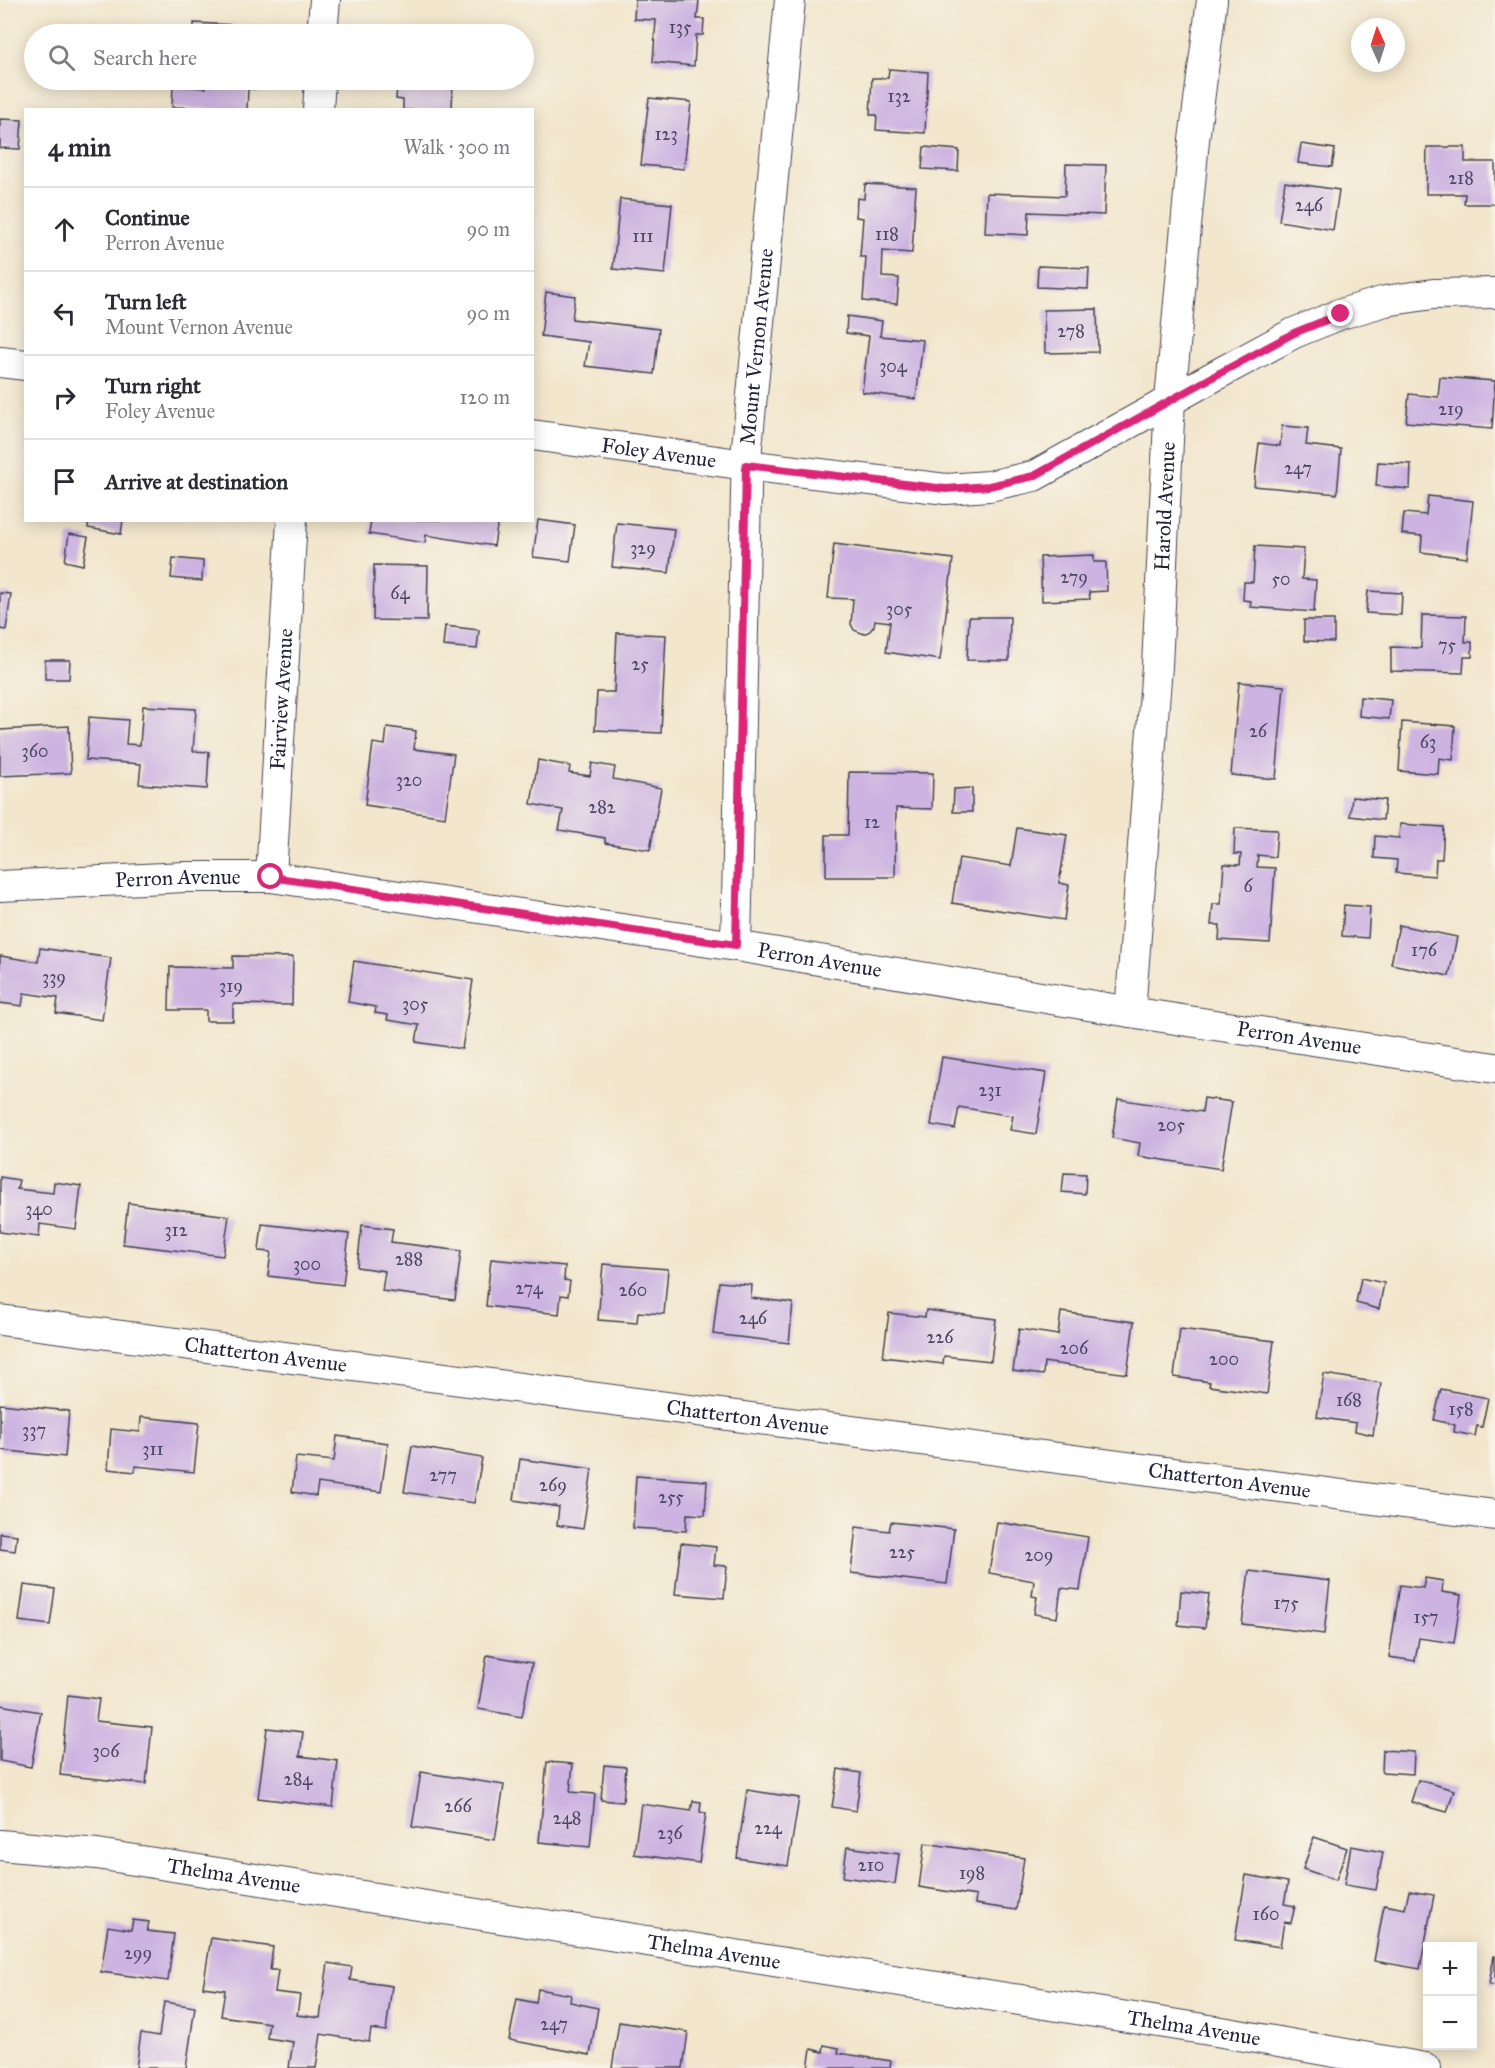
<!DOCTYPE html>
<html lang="en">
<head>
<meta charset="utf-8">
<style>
  :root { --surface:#fff; --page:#f7f7f7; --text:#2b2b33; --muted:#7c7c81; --line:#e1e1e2 }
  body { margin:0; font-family:"IM FELL Great Primer",serif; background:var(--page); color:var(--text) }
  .controls { position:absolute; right:18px; bottom:18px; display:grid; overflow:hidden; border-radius:0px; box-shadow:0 3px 15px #0003 }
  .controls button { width:54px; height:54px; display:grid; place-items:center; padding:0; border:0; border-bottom:2px solid var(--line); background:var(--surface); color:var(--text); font:30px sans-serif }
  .compass { position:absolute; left:1351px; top:18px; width:54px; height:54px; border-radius:50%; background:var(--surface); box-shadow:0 3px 15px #0003; rotate:357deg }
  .stop { position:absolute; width:18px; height:18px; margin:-14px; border:4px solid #db2777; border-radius:50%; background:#fff }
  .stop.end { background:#db2777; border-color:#fff; box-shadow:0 2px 6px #0008 }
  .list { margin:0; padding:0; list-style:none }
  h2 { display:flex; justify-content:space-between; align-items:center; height:78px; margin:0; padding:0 24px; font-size:26px }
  h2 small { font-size:20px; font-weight:400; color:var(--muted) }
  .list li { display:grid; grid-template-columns:39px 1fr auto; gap:18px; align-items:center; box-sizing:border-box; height:84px; padding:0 24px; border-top:2px solid var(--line) }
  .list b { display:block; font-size:22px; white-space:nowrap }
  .list p { margin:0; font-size:20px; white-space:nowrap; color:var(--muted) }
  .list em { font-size:20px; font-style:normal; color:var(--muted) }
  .icon { flex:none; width:33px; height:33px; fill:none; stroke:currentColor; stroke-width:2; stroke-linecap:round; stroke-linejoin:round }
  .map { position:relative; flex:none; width:1495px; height:2068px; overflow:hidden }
  .search { position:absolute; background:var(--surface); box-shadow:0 3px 15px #0003; left:24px; top:24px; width:510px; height:66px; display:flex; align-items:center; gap:15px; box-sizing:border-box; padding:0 21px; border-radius:33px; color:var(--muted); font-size:22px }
  .panel { position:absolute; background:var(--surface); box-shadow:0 3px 15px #0003; left:24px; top:108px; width:510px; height:414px; border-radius:0px }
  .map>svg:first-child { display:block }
  .building { fill:#ccb3e1 }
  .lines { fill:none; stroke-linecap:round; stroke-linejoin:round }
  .street-casing { stroke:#413f51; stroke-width:32 }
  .street { stroke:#fff; stroke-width:30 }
  .route { stroke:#db2777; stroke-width:8 }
  .labels { text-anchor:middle; stroke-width:4.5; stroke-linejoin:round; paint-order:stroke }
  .number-label { font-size:18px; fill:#4c4664 }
  .street-label { font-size:21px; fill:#22223b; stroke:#f7f3e8 }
</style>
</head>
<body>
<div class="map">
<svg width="1495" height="2068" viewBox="0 0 1495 2068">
  <rect width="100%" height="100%" fill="#f7f3e8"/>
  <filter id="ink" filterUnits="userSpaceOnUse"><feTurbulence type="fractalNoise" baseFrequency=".0167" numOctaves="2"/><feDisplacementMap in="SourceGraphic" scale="12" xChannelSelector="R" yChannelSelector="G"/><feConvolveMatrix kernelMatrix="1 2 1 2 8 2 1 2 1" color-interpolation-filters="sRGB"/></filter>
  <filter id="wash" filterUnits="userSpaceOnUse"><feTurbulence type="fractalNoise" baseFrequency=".008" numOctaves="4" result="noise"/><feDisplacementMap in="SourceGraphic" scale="24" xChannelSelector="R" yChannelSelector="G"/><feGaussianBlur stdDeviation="1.35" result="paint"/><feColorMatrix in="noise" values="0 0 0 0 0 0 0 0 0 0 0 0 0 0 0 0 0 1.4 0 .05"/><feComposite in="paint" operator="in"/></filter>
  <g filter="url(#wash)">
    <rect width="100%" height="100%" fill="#f2e6cc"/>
    <g id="blocks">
      <path class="building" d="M 635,0 L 699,0 L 697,19 L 704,19 L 703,35 L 696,35 L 694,66 L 653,62 L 656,20 L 634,19 Z
        M 194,23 L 233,25 L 232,34 L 194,34 Z
        M 889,69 L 928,72 L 925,133 L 876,130 L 877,115 L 870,115 L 872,78 L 888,78 Z
        M 206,80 L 257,80 L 256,89 L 248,89 L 247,110 L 172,107 L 173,86 L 206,88 Z
        M 405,80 L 453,80 L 452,110 L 403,110 L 403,100 L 396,99 L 397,84 L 405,85 Z
        M 649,98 L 691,102 L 684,169 L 641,165 Z
        M 0,119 L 22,120 L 20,149 L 0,148 Z
        M 1301,144 L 1335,149 L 1332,167 L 1298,163 Z
        M 924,147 L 959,150 L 958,171 L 922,169 Z
        M 1427,147 L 1465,147 L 1465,162 L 1495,162 L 1495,204 L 1464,204 L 1465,194 L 1426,194 Z
        M 1066,164 L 1106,165 L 1104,215 L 1029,212 L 1028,235 L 985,233 L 987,193 L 1065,196 Z
        M 1285,182 L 1339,190 L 1333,230 L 1279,221 Z
        M 865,184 L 916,187 L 912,253 L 883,251 L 882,277 L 899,278 L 897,304 L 863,301 L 866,257 L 860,257 L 863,218 L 856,217 L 857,198 L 864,199 Z
        M 620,199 L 672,204 L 665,274 L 613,269 Z
        M 1038,266 L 1089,268 L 1088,289 L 1037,287 Z
        M 546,292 L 575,296 L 572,319 L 659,329 L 654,374 L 585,366 L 589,342 L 541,336 Z
        M 1097,309 L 1098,352 L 1045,353 L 1044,310 Z
        M 847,316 L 882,321 L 880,336 L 923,340 L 916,399 L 862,392 L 869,336 L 846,333 Z
        M 1440,377 L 1495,381 L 1492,429 L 1406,422 L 1409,394 L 1438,397 Z
        M 1282,426 L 1308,428 L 1306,445 L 1341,449 L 1337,494 L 1254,486 L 1259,443 L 1280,446 Z
        M 1378,462 L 1411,464 L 1410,489 L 1376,486 Z
        M 1428,496 L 1473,501 L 1467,558 L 1421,552 L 1422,536 L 1402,534 L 1404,513 L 1426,515 Z
        M 89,520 L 123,520 L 121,534 L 88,528 Z
        M 371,520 L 498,520 L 494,546 L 426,535 L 425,543 L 369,534 Z
        M 538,520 L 575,525 L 570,561 L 533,557 Z
        M 617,523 L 674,529 L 669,573 L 612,567 Z
        M 69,534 L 88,537 L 83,565 L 65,561 Z
        M 834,544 L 953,559 L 940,660 L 886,652 L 890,622 L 875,620 L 874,626 L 870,631 L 864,634 L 854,630 L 851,624 L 853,599 L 828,598 Z
        M 1255,546 L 1304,549 L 1302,579 L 1316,580 L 1314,612 L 1250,607 L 1251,601 L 1243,600 L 1244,582 L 1253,582 Z
        M 1094,555 L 1094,562 L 1106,562 L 1107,591 L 1089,592 L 1090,599 L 1042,601 L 1040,557 Z
        M 173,558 L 203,561 L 202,581 L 171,578 Z
        M 374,565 L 428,566 L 427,621 L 373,620 Z
        M 1368,591 L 1402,593 L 1401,615 L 1366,613 Z
        M 0,593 L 11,594 L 6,630 L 0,629 Z
        M 1422,615 L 1466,616 L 1465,642 L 1472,642 L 1472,657 L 1464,657 L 1463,673 L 1391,671 L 1391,647 L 1421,648 Z
        M 969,617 L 1010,617 L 1009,661 L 967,660 Z
        M 1304,620 L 1334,620 L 1334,642 L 1304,641 Z
        M 445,626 L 479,630 L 477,649 L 443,646 Z
        M 617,633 L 666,635 L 661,733 L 595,730 L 597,692 L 614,692 Z
        M 45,660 L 70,660 L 69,679 L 45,679 Z
        M 1239,682 L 1284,686 L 1276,779 L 1231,775 Z
        M 1360,697 L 1391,700 L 1389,719 L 1359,716 Z
        M 143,706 L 196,709 L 193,751 L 209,752 L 207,789 L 139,784 L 141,764 L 86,760 L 89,717 L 128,720 L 126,744 L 140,745 Z
        M 1402,722 L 1455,726 L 1453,760 L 1439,758 L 1438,774 L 1399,771 Z
        M 69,726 L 71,773 L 0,776 L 0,730 Z
        M 387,727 L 416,731 L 414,749 L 454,754 L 445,817 L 365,805 L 373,743 L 385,745 Z
        M 538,760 L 570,766 L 569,773 L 590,776 L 592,763 L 615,767 L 613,779 L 661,788 L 650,850 L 605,843 L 605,838 L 559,830 L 563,810 L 531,804 Z
        M 849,772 L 933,773 L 932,809 L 896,808 L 895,877 L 826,877 L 826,835 L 848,835 Z
        M 972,788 L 972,812 L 953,812 L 954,789 Z
        M 1352,797 L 1385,800 L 1383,820 L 1350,816 Z
        M 1400,824 L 1444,827 L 1442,859 L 1436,859 L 1435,876 L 1396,873 L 1397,860 L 1374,858 L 1375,836 L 1399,838 Z
        M 1017,828 L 1067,835 L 1059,883 L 1069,885 L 1064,920 L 952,903 L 959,858 L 1011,866 Z
        M 1235,828 L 1277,830 L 1275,857 L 1258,855 L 1257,867 L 1275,868 L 1270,943 L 1219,940 L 1220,925 L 1211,925 L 1213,904 L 1221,904 L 1224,864 L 1240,865 L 1241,854 L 1234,854 Z
        M 1344,905 L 1370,907 L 1368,938 L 1342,936 Z
        M 1399,925 L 1457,937 L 1449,976 L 1391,964 Z
        M 40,948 L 111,958 L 102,1020 L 56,1013 L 58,998 L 24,993 L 22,1006 L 0,1003 L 0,956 L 38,962 Z
        M 233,956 L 293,957 L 292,1005 L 233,1004 L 233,1021 L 206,1021 L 206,1010 L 169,1010 L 170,967 L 233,968 Z
        M 354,961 L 473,980 L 462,1049 L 416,1042 L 419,1025 L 387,1020 L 388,1015 L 375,1013 L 376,1007 L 348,1002 Z
        M 942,1057 L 1046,1073 L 1036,1134 L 1010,1130 L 1013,1116 L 959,1107 L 955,1129 L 931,1125 Z
        M 1204,1098 L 1232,1102 L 1221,1169 L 1138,1156 L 1140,1143 L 1112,1138 L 1118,1099 L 1202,1112 Z
        M 1064,1173 L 1086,1174 L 1085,1194 L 1062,1192 Z
        M 0,1177 L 19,1180 L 17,1189 L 53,1193 L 54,1182 L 81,1186 L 76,1229 L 40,1224 L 39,1237 L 0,1232 Z
        M 128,1203 L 229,1216 L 223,1256 L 123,1244 Z
        M 262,1224 L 349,1234 L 343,1285 L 268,1276 L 271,1252 L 259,1251 Z
        M 362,1225 L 393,1229 L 391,1242 L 461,1251 L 455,1300 L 382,1291 L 385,1271 L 357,1267 Z
        M 491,1259 L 565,1266 L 564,1280 L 570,1281 L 568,1296 L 561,1295 L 559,1314 L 486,1306 Z
        M 603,1264 L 668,1269 L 664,1314 L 638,1312 L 637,1323 L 598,1320 Z
        M 1361,1278 L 1384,1283 L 1379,1309 L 1356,1303 Z
        M 719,1282 L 752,1285 L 751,1298 L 793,1303 L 789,1343 L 713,1334 Z
        M 926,1310 L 996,1319 L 991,1361 L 944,1356 L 943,1364 L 883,1357 L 889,1313 L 925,1317 Z
        M 1061,1312 L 1134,1322 L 1127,1374 L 1044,1362 L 1043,1375 L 1013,1371 L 1019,1329 L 1058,1335 Z
        M 1180,1329 L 1274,1341 L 1267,1394 L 1209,1386 L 1210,1382 L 1174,1377 Z
        M 1324,1374 L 1381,1383 L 1373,1435 L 1355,1431 L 1356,1423 L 1317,1417 Z
        M 1441,1389 L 1488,1398 L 1482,1427 L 1477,1426 L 1475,1436 L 1454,1432 L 1455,1425 L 1434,1420 Z
        M 0,1404 L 69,1411 L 65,1457 L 0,1450 Z
        M 141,1417 L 199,1423 L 194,1472 L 136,1466 L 135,1472 L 108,1469 L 111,1429 L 140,1432 Z
        M 337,1436 L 388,1443 L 381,1492 L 318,1483 L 316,1496 L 292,1492 L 296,1457 L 334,1461 Z
        M 412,1446 L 482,1458 L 474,1503 L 404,1492 Z
        M 520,1459 L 592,1469 L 583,1529 L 557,1525 L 559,1507 L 514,1500 Z
        M 636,1476 L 707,1481 L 705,1515 L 687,1514 L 686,1531 L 633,1528 Z
        M 891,1522 L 954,1529 L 947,1584 L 851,1573 L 856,1527 L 889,1531 Z
        M 997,1522 L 1088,1537 L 1080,1590 L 1061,1588 L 1057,1618 L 1034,1614 L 1037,1597 L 1032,1596 L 1034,1581 L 989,1573 Z
        M 0,1533 L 17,1535 L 15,1551 L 0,1549 Z
        M 681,1543 L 716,1547 L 714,1565 L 727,1566 L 724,1598 L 675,1594 Z
        M 1249,1571 L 1330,1581 L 1324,1634 L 1242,1624 Z
        M 1425,1578 L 1443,1581 L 1442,1592 L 1461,1595 L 1454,1643 L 1419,1638 L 1415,1661 L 1389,1657 L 1400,1585 L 1423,1588 Z
        M 24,1585 L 55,1589 L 50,1625 L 19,1621 Z
        M 1181,1591 L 1209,1594 L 1205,1628 L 1178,1625 Z
        M 487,1655 L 532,1663 L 522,1717 L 478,1709 Z
        M 68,1695 L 99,1699 L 96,1721 L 152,1727 L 146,1784 L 60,1775 Z
        M 0,1705 L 41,1712 L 31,1767 L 0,1761 Z
        M 267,1728 L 303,1732 L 300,1756 L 338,1761 L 333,1807 L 258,1798 Z
        M 1383,1750 L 1414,1752 L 1413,1774 L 1382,1772 Z
        M 547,1762 L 573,1764 L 570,1792 L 595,1794 L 590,1847 L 539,1842 Z
        M 604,1765 L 626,1767 L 623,1802 L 601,1800 Z
        M 838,1769 L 861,1773 L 856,1811 L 832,1807 Z
        M 421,1772 L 504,1785 L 495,1840 L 412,1827 Z
        M 1418,1780 L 1454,1790 L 1447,1812 L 1411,1802 Z
        M 747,1790 L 799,1798 L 788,1866 L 737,1858 Z
        M 693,1801 L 701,1802 L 700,1812 L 706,1813 L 699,1863 L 634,1854 L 641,1804 L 691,1811 Z
        M 1314,1837 L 1347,1848 L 1336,1880 L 1303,1869 Z
        M 925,1843 L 1024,1858 L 1016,1910 L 975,1904 L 976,1896 L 919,1887 Z
        M 1351,1846 L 1383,1852 L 1376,1890 L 1344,1885 Z
        M 847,1847 L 899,1854 L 895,1884 L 843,1877 Z
        M 1246,1875 L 1288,1882 L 1284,1904 L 1295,1906 L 1291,1923 L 1284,1922 L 1280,1947 L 1235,1940 Z
        M 1409,1891 L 1434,1895 L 1420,1969 L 1374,1961 L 1384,1905 L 1405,1909 Z
        M 133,1920 L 149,1922 L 147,1931 L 174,1934 L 168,1981 L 101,1972 L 108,1926 L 131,1930 Z
        M 211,1938 L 273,1947 L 270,1970 L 278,1970 L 275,1992 L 300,1995 L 297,2015 L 320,2018 L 328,1963 L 352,1967 L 350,1980 L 392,1986 L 386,2031 L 371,2029 L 369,2042 L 321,2034 L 316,2068 L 289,2068 L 293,2042 L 267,2038 L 269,2023 L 221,2016 L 225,1990 L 203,1987 Z
        M 1494,1956 L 1495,1956 L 1495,1985 L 1489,1984 Z
        M 538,1989 L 571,1995 L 570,2002 L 598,2008 L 590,2055 L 509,2040 L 517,1999 L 536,2003 Z
        M 164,2002 L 195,2007 L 186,2068 L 136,2068 L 141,2033 L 159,2036 Z
        M 619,2022 L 688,2032 L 683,2068 L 612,2068 Z
        M 824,2045 L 839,2048 L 838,2053 L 891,2061 L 890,2068 L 808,2068 L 811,2049 L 823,2052 Z"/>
    </g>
  </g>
  <g filter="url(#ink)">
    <use href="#blocks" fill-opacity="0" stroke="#413f51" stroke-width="1.5"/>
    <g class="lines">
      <defs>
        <g id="street">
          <path d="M 322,34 L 325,0"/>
          <path d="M 318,110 L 320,80"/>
          <path d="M 0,362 L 26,365"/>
          <path id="s1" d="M 532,435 L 746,465 L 946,489 L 989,486 L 1034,476 L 1218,374 L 1294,333 L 1341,314 L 1385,301 L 1433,294 L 1495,293"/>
          <path id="s2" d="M 271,877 L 292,520"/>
          <path id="s3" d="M 0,886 L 184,877 L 271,877 L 736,946 L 1130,1012 L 1495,1068"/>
          <path id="s4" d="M 736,946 L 747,447 L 790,0"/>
          <path id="s5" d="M 1130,1012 L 1157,666 L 1170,400 L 1194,140 L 1212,0"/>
          <path id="s6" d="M 0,1320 L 1495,1515"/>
          <path id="s7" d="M 0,1845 L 97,1854 L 1222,2032 L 1425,2068"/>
        </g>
      </defs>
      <use href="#street" class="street-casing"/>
      <use href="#street" class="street"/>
    </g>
  </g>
  <g class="lines" filter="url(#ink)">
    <path class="route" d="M 271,877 L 736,945 L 746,465 L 946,489 L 989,486 L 1034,476 L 1218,374 L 1294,333 L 1341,314"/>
  </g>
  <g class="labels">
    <g class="number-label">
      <text x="680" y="33">135</text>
      <text x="899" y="102">132</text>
      <text x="666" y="140">123</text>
      <text x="1461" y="184">218</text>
      <text x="1309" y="211">246</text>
      <text x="887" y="240">118</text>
      <text x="643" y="242">111</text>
      <text x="1071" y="337">278</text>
      <text x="893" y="372">304</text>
      <text x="1451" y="415">219</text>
      <text x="1298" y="474">247</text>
      <text x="643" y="554">329</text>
      <text x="1074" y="583">279</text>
      <text x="1281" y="585">50</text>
      <text x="400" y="599">64</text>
      <text x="899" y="615">305</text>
      <text x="1447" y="651">75</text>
      <text x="640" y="670">25</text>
      <text x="1258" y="737">26</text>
      <text x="1428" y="748">63</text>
      <text x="35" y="757">360</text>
      <text x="409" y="786">320</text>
      <text x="602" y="813">282</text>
      <text x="872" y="828">12</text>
      <text x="1248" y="892">6</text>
      <text x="1424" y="956">176</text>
      <text x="54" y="983">339</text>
      <text x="231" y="992">319</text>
      <text x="415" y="1010">305</text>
      <text x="990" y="1096">231</text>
      <text x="1171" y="1131">205</text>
      <text x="39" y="1215">340</text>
      <text x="176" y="1236">312</text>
      <text x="409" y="1265">288</text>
      <text x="307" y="1270">300</text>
      <text x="529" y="1294">274</text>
      <text x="633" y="1296">260</text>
      <text x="753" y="1324">246</text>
      <text x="940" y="1343">226</text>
      <text x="1074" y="1354">206</text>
      <text x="1224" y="1365">200</text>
      <text x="1349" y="1406">168</text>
      <text x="1461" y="1415">158</text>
      <text x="34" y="1436">337</text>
      <text x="153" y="1455">311</text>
      <text x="443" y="1481">277</text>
      <text x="553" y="1491">269</text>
      <text x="671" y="1503">255</text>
      <text x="902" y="1558">225</text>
      <text x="1039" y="1561">209</text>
      <text x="1286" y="1609">175</text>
      <text x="1426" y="1623">157</text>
      <text x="106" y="1757">306</text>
      <text x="298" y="1785">284</text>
      <text x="458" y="1812">266</text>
      <text x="567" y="1824">248</text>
      <text x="768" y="1834">224</text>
      <text x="670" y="1839">236</text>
      <text x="871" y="1871">210</text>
      <text x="972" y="1879">198</text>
      <text x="1266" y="1920">160</text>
      <text x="138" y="1959">299</text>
      <text x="554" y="2030">247</text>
    </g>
    <g class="street-label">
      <text dy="7" stroke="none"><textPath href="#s4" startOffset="600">Mount Vernon Avenue</textPath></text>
      <text dy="7" stroke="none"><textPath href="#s1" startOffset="128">Foley Avenue</textPath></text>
      <text dy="7" stroke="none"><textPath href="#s5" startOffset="507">Harold Avenue</textPath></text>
      <text dy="7" stroke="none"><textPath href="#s2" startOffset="178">Fairview Avenue</textPath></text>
      <text dy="7" stroke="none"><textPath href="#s3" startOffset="178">Perron Avenue</textPath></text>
      <text dy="7" stroke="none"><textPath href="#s3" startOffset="826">Perron Avenue</textPath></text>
      <text dy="7" stroke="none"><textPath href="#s3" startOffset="1312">Perron Avenue</textPath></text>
      <text dy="7" stroke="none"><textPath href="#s6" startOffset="268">Chatterton Avenue</textPath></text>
      <text dy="7" stroke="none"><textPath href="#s6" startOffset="754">Chatterton Avenue</textPath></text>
      <text dy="7" stroke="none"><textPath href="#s6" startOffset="1240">Chatterton Avenue</textPath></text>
      <text dy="7" stroke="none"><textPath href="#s7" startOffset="236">Thelma Avenue</textPath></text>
      <text dy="7" stroke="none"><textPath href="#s7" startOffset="722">Thelma Avenue</textPath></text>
      <text dy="7" stroke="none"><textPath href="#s7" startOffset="1208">Thelma Avenue</textPath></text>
    </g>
  </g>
</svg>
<div class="controls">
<button>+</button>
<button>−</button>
</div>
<svg class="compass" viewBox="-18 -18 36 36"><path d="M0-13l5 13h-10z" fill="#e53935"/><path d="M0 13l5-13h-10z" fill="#7c7c81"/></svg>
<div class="stop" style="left:271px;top:877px"></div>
<div class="stop end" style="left:1341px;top:314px"></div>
<div class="search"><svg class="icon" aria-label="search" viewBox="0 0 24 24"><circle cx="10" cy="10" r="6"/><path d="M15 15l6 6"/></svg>Search here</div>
<section class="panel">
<h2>4 min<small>Walk · 300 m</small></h2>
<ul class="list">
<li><svg class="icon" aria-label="ahead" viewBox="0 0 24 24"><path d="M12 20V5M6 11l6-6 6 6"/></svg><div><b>Continue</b><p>Perron Avenue</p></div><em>90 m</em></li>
<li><svg class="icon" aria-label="left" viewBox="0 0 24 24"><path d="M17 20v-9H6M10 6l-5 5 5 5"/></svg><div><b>Turn left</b><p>Mount Vernon Avenue</p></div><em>90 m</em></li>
<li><svg class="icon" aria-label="right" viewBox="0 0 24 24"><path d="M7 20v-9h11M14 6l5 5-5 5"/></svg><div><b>Turn right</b><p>Foley Avenue</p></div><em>120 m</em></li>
<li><svg class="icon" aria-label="arrive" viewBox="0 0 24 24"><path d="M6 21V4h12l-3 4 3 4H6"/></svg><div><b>Arrive at destination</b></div></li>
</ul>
</section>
</div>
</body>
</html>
